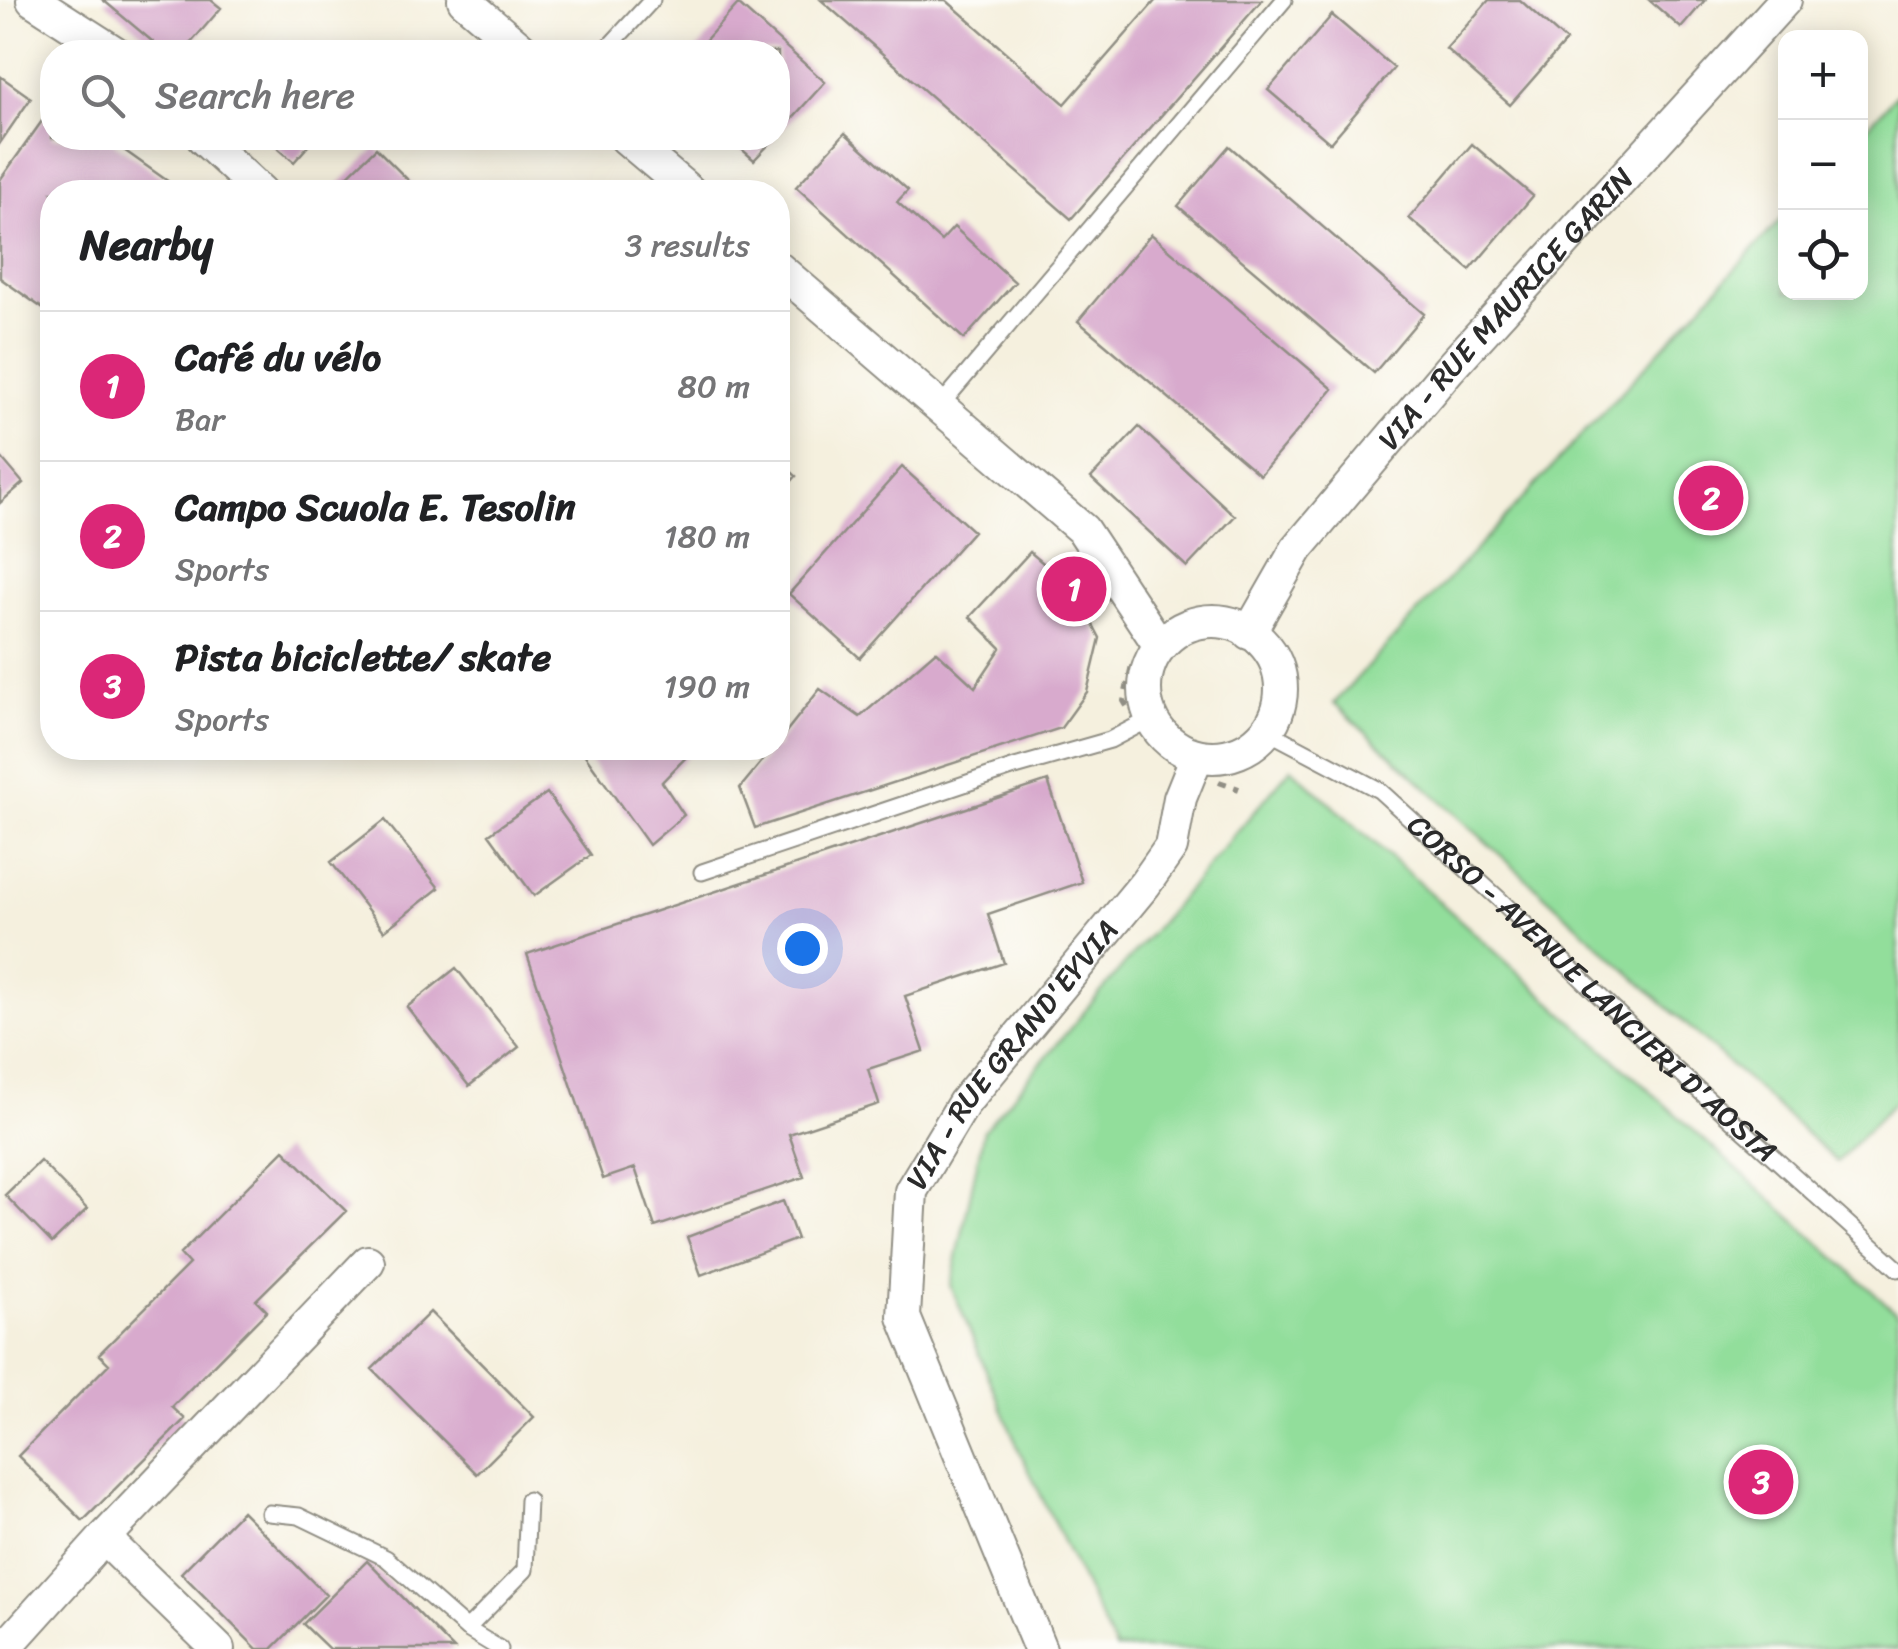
<!DOCTYPE html>
<html lang="en">
<head>
<meta charset="utf-8">
<style>
  :root { --surface:#fff; --page:#f2f2f2; --text:#202124; --muted:#757577; --line:#e0e0e0; --accent:#db2777 }
  body { margin:0; font-family:Sriracha,sans-serif; background:var(--page); color:var(--text) }
  .controls { position:absolute; right:30px; top:30px; display:grid; overflow:hidden; border-radius:20px; box-shadow:0 5px 25px #0003 }
  .controls button { width:90px; height:90px; display:grid; place-items:center; padding:0; border:0; border-bottom:2px solid var(--line); background:var(--surface); color:var(--text); font:50px sans-serif }
  .you { position:absolute; left:802px; top:948px; width:35px; height:35px; margin:-25px; border:8px solid #fff; border-radius:50%; background:#1a73e8; box-shadow:0 0 0 15px #1a73e833 }
  .badge { display:grid; place-items:center; width:65px; height:65px; border-radius:50%; background:var(--accent); color:#fff; font-size:32px; font-weight:700 }
  .pin { position:absolute; translate:-50% -50%; border:5px solid #fff; box-shadow:0 2px 10px #0006 }
  .list { margin:0; padding:0; list-style:none }
  h2 { display:flex; justify-content:space-between; align-items:center; height:130px; margin:0; padding:0 40px; font-size:42px }
  h2 small { font-size:32px; font-weight:400; color:var(--muted) }
  .list li { display:grid; grid-template-columns:65px 1fr auto; gap:30px; align-items:center; box-sizing:border-box; height:150px; padding:0 40px; border-top:2px solid var(--line) }
  .list b { display:block; font-size:38px; white-space:nowrap }
  .list p { margin:0; font-size:32px; white-space:nowrap; color:var(--muted) }
  .list em { font-size:32px; font-style:normal; color:var(--muted) }
  .icon { flex:none; width:55px; height:55px; fill:none; stroke:currentColor; stroke-width:2; stroke-linecap:round; stroke-linejoin:round }
  .map { position:relative; flex:none; width:1898px; height:1649px; overflow:hidden }
  .search { position:absolute; background:var(--surface); box-shadow:0 5px 25px #0003; left:40px; top:40px; width:750px; height:110px; display:flex; align-items:center; gap:25px; box-sizing:border-box; padding:0 35px; border-radius:40px; color:var(--muted); font-size:38px }
  .panel { position:absolute; background:var(--surface); box-shadow:0 5px 25px #0003; left:40px; top:180px; width:750px; height:580px; border-radius:40px }
  .map>svg:first-child { display:block }
  .green { fill:#92de9b; stroke:#5e8463; stroke-width:2.5 }
  .building { fill:#d8aacd }
  .lines { fill:none; stroke-linecap:round; stroke-linejoin:round }
  .lane-casing { stroke:#908e84; stroke-width:19 }
  .street-casing { stroke:#908e84; stroke-width:36 }
  .path { stroke:#908e84; stroke-width:6; stroke-dasharray:8 8; stroke-linecap:butt }
  .lane { stroke:#fff; stroke-width:15 }
  .street { stroke:#fff; stroke-width:32 }
  .labels { text-anchor:middle; stroke-width:9; stroke-linejoin:round; paint-order:stroke }
  .street-label { font-size:30px; fill:#2b2b2b; stroke:#fdfcf7 }
</style>
</head>
<body>
<div class="map">
<svg width="1898" height="1649" viewBox="0 0 1898 1649">
  <rect width="100%" height="100%" fill="#fdfcf7"/>
  <filter id="ink" filterUnits="userSpaceOnUse"><feTurbulence type="fractalNoise" baseFrequency=".01" numOctaves="2"/><feDisplacementMap in="SourceGraphic" scale="20" xChannelSelector="R" yChannelSelector="G"/><feConvolveMatrix kernelMatrix="1 2 1 2 8 2 1 2 1" color-interpolation-filters="sRGB"/></filter>
  <filter id="wash" filterUnits="userSpaceOnUse"><feTurbulence type="fractalNoise" baseFrequency=".0048" numOctaves="4" result="noise"/><feDisplacementMap in="SourceGraphic" scale="40" xChannelSelector="R" yChannelSelector="G"/><feGaussianBlur stdDeviation="2.25" result="paint"/><feColorMatrix in="noise" values="0 0 0 0 0 0 0 0 0 0 0 0 0 0 0 0 0 1.4 0 .05"/><feComposite in="paint" operator="in"/></filter>
  <g filter="url(#wash)">
    <rect width="100%" height="100%" fill="#f5f0de"/>
    <path class="green" d="M 1898,93 L 1898,1098 L 1837,1162 L 1334,703 L 1785,215 L 1786,292 L 1860,292 L 1861,134 Z
      M 1291,768 L 1898,1314 L 1898,1649 L 1115,1649 L 1019,1450 L 951,1286 L 984,1130 Z"/>
    <g id="blocks">
      <path class="building" d="M 103,0 L 211,0 L 221,8 L 183,52 L 165,52 Z
        M 821,0 L 946,0 L 1065,104 L 1156,0 L 1262,0 L 1071,219 Z
        M 1489,0 L 1520,0 L 1566,41 L 1510,105 L 1446,49 Z
        M 1649,0 L 1705,0 L 1681,28 Z
        M 738,4 L 825,82 L 778,134 L 778,52 L 695,52 Z
        M 1332,15 L 1394,68 L 1330,143 L 1268,90 Z
        M 0,76 L 31,98 L 0,143 Z
        M 52,107 L 52,138 L 107,138 L 183,192 L 52,192 L 52,315 L 0,278 L 0,180 Z
        M 845,133 L 908,190 L 897,202 L 941,241 L 954,227 L 1015,282 L 964,339 L 796,187 Z
        M 266,138 L 315,138 L 294,162 Z
        M 729,138 L 775,138 L 754,160 Z
        M 1472,144 L 1533,196 L 1470,270 L 1409,218 Z
        M 1229,146 L 1424,314 L 1374,373 L 1178,206 Z
        M 376,148 L 420,192 L 331,192 Z
        M 1151,234 L 1333,389 L 1260,475 L 1078,321 Z
        M 1139,427 L 1235,516 L 1187,567 L 1091,478 Z
        M 0,456 L 23,483 L 0,503 Z
        M 778,459 L 796,476 L 778,497 Z
        M 902,467 L 973,531 L 860,658 L 789,594 Z
        M 1030,552 L 1074,589 L 1100,638 L 1087,692 L 1061,728 L 755,828 L 740,788 L 773,748 L 778,748 L 778,742 L 820,689 L 860,717 L 936,651 L 975,687 L 1001,648 L 970,617 Z
        M 580,748 L 695,748 L 662,782 L 684,815 L 649,845 Z
        M 1048,781 L 1082,882 L 988,914 L 1004,963 L 905,996 L 924,1051 L 868,1069 L 879,1104 L 789,1134 L 804,1177 L 655,1227 L 635,1168 L 603,1179 L 527,954 Z
        M 547,793 L 591,855 L 534,896 L 489,834 Z
        M 385,820 L 439,888 L 384,931 L 331,862 Z
        M 456,968 L 519,1047 L 469,1086 L 407,1007 Z
        M 284,1150 L 346,1211 L 256,1300 L 267,1311 L 172,1407 L 185,1419 L 83,1521 L 18,1456 L 109,1364 L 99,1354 L 189,1264 L 180,1254 Z
        M 40,1161 L 87,1209 L 52,1243 L 5,1195 Z
        M 783,1201 L 797,1239 L 701,1275 L 687,1237 Z
        M 430,1312 L 534,1417 L 477,1474 L 372,1369 Z
        M 242,1511 L 326,1595 L 272,1649 L 257,1649 L 181,1573 Z
        M 367,1561 L 454,1649 L 329,1649 L 303,1624 Z"/>
    </g>
  </g>
  <g filter="url(#ink)">
    <use href="#blocks" fill-opacity="0" stroke="#908e84" stroke-width="2.5"/>
    <g class="lines">
      <defs>
        <g id="lane">
          <path d="M 604,52 L 652,0"/>
          <path d="M 939,407 L 1284,0"/>
          <path id="s1" d="M 1267,731 L 1379,790 L 1499,899 L 1674,1068 L 1898,1269"/>
          <path d="M 702,872 L 1015,767 L 1110,740 L 1152,718"/>
          <path d="M 269,1513 L 299,1516 L 386,1558 L 467,1629 L 500,1649"/>
          <path d="M 467,1629 L 525,1570 L 528,1500"/>
        </g>
        <g id="street">
          <path d="M 33,0 L 114,52"/>
          <path d="M 464,0 L 525,52"/>
          <path d="M 203,138 L 261,192"/>
          <path d="M 626,138 L 690,192"/>
          <path d="M 778,268 L 1083,530 L 1160,646"/>
          <circle cx="1213" cy="689" r="68"/>
          <path id="s2" d="M 1249,633 L 1297,549 L 1449,369 L 1785,0"/>
          <path d="M 104,1538 L 218,1649"/>
          <path d="M 4,1649 L 104,1538 L 368,1262"/>
          <path id="s3" d="M 1040,1649 L 904,1317 L 911,1191 L 964,1103 L 1145,884 L 1171,847 L 1180,798 L 1197,756"/>
        </g>
      </defs>
      <use href="#lane" class="lane-casing"/>
      <use href="#street" class="street-casing"/>
      <path class="path" d="M 1127,706 L 1124,701 L 1132,665
        M 1219,782 L 1239,789"/>
      <use href="#lane" class="lane"/>
      <use href="#street" class="street"/>
    </g>
  </g>
  <g class="labels">
    <g class="street-label">
      <text dy="10" stroke="none"><textPath href="#s2" startOffset="415">VIA - RUE MAURICE GARIN</textPath></text>
      <text dy="10" stroke="none"><textPath href="#s1" startOffset="418">CORSO - AVENUE LANCIERI D'AOSTA</textPath></text>
      <text dy="10" stroke="none"><textPath href="#s3" startOffset="655">VIA - RUE GRAND'EYVIA</textPath></text>
    </g>
  </g>
</svg>
<div class="controls">
<button>+</button>
<button>−</button>
<button><svg class="icon" aria-label="locate" viewBox="0 0 24 24"><circle cx="12" cy="12" r="6"/><path d="M12 2v4M12 18v4M2 12h4M18 12h4"/></svg></button>
</div>
<div class="you"></div>
<div class="pin badge" style="left:1074px;top:589px">1</div>
<div class="pin badge" style="left:1711px;top:498px">2</div>
<div class="pin badge" style="left:1761px;top:1482px">3</div>
<div class="search"><svg class="icon" aria-label="search" viewBox="0 0 24 24"><circle cx="10" cy="10" r="6"/><path d="M15 15l6 6"/></svg>Search here</div>
<section class="panel">
<h2>Nearby<small>3 results</small></h2>
<ul class="list">
<li><span class="badge">1</span><div><b>Café du vélo</b><p>Bar</p></div><em>80 m</em></li>
<li><span class="badge">2</span><div><b>Campo Scuola E. Tesolin</b><p>Sports</p></div><em>180 m</em></li>
<li><span class="badge">3</span><div><b>Pista biciclette/ skate</b><p>Sports</p></div><em>190 m</em></li>
</ul>
</section>
</div>
</body>
</html>
